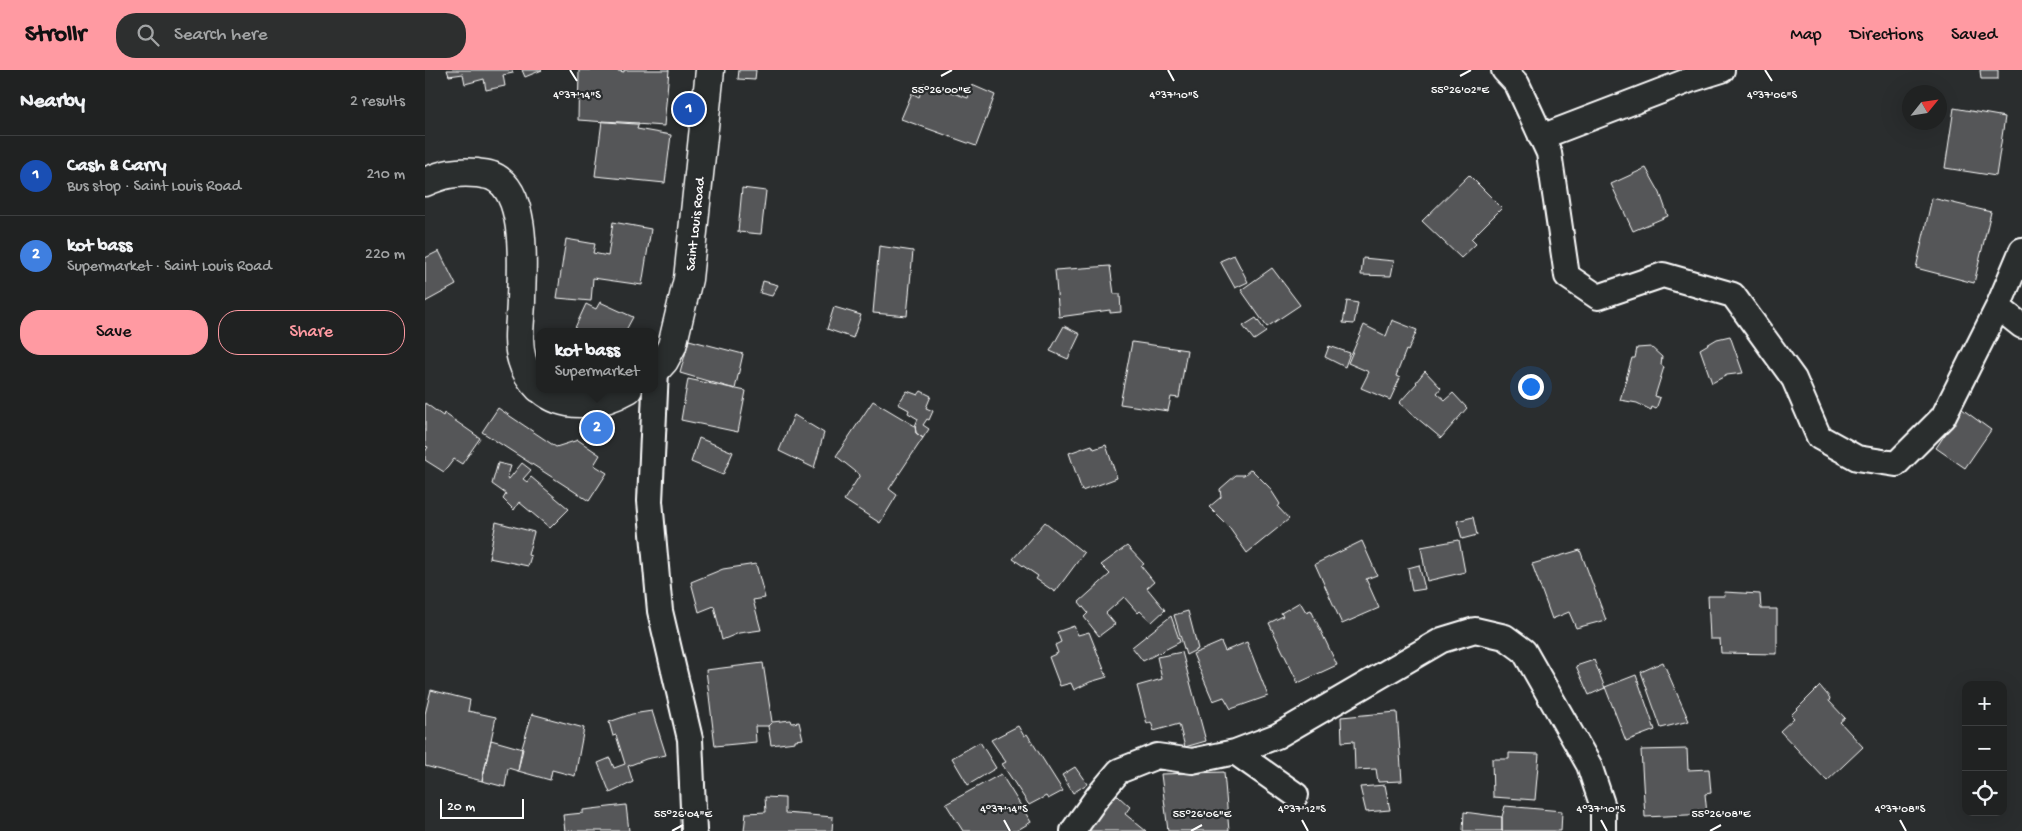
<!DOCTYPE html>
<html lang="en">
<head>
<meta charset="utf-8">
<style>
  :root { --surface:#202222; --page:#2d2f2f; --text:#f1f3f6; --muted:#a2a4a5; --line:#3d3f40; --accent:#ff9aa2 }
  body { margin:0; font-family:"Gochi Hand",sans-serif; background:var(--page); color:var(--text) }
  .controls { position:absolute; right:15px; bottom:15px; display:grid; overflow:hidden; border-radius:10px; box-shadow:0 5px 20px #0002 }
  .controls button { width:45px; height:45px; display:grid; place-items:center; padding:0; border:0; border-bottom:1px solid var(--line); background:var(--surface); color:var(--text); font:25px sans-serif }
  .compass { position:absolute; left:1477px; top:15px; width:45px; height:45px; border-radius:50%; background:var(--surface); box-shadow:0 5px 20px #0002; rotate:60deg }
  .scale { position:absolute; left:15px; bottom:12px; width:84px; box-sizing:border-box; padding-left:5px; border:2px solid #fff; border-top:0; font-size:14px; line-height:18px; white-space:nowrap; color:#fff; -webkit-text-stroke:4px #2a2d2e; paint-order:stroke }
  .you { position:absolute; left:1105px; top:316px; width:18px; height:18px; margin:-12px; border:4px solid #fff; border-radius:50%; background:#1a73e8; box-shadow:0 0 0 8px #1a73e833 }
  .badge { display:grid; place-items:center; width:32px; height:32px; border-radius:50%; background:var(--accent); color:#fff; font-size:16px; font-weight:700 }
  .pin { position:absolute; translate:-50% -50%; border:2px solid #fff; box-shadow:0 1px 5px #0006 }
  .popup { position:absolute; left:111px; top:258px; width:122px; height:65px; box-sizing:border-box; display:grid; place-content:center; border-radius:10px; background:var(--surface); filter:drop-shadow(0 1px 4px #0005); font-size:16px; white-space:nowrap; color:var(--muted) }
  .popup b { font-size:19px; color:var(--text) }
  .popup::after { content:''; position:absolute; left:50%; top:100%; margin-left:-10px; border:10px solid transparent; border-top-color:var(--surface) }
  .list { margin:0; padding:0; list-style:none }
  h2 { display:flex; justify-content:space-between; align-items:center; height:65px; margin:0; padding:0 20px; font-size:21px }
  h2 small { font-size:16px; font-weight:400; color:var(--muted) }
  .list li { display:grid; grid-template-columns:32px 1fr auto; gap:15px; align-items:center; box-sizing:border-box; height:80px; padding:0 20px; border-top:1px solid var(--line) }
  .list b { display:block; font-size:19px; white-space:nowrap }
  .list p { margin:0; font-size:16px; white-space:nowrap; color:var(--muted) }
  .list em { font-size:16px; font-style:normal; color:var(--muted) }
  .actions { display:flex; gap:10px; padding:15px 20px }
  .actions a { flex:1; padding:11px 0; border:1px solid var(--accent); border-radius:20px; text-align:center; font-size:18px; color:var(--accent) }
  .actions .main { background:var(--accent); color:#111 }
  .icon { flex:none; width:28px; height:28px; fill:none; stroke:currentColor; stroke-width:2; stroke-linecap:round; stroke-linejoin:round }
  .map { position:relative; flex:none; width:1597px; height:761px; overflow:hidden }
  header { display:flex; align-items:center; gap:30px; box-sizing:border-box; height:70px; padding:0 25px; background:var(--accent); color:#111 }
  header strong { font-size:24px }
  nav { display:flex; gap:28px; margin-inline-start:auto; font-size:18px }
  .search { width:350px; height:45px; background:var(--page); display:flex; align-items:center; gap:12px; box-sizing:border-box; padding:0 18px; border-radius:20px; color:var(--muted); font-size:19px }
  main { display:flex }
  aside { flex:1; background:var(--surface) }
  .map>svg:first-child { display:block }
  .building { fill:#555758; stroke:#fff }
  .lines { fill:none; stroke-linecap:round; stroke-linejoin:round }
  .minor-casing { stroke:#fff; stroke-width:28 }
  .primary-casing { stroke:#fff; stroke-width:31 }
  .minor { stroke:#2a2d2e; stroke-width:24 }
  .primary { stroke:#2a2d2e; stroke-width:28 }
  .ticks { fill:none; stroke:#fff; stroke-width:2 }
  .labels { text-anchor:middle; stroke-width:4.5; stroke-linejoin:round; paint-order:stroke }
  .street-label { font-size:14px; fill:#fff; stroke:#2a2d2e }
  .ticks-label { font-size:12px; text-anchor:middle; fill:#fff; stroke:#2a2d2e; stroke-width:4.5; stroke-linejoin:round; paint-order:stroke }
</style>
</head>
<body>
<header>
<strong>Strollr</strong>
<div class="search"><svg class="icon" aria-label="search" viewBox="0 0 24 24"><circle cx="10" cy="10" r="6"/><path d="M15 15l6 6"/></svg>Search here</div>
<nav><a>Map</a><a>Directions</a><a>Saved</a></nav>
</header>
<main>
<aside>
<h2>Nearby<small>2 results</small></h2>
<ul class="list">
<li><span class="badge" style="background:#1a4fb4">1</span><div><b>Cash &amp; Carry</b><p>Bus stop · Saint Louis Road</p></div><em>210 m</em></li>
<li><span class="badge" style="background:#3f7fe0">2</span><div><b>kot bass</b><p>Supermarket · Saint Louis Road</p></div><em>220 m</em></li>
</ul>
<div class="actions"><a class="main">Save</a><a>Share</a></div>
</aside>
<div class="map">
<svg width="1597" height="761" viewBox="0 0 1597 761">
  <rect width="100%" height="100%" fill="#2a2d2e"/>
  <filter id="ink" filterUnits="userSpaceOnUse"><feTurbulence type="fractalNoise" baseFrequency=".02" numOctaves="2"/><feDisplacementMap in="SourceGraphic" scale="10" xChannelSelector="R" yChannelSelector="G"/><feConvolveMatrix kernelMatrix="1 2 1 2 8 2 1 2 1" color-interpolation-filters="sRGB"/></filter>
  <g filter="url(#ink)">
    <path class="building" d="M 22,0 L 87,0 L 88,3 L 78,5 L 80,16 L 61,20 L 59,9 L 40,14 L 38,4 L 24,6 Z
      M 97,0 L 117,0 L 100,7 Z
      M 154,0 L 188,0 L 199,2 L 199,0 L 244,0 L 239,56 L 153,50 Z
      M 314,0 L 331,0 L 330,10 L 313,9 Z
      M 1555,0 L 1573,0 L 1573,9 L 1556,9 Z
      M 499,13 L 543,28 L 547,15 L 570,25 L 551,76 L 476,49 L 487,23 L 494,27 Z
      M 1529,38 L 1580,47 L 1571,106 L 1520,98 Z
      M 177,51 L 214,53 L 212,59 L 246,65 L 240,113 L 170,106 Z
      M 1221,98 L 1235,123 L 1243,146 L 1208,161 L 1186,114 Z
      M 1044,105 L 1077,138 L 1046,169 L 1051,174 L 1036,188 L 997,151 Z
      M 317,118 L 341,121 L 336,164 L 313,162 Z
      M 1507,128 L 1566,142 L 1549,213 L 1491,198 Z
      M 188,152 L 226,159 L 217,215 L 168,208 L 166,231 L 132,228 L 141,169 L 170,174 L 168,183 L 183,186 Z
      M 454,176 L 488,181 L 482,246 L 448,243 Z
      M 14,181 L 31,215 L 0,232 L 0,188 Z
      M 809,185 L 823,212 L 810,218 L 795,191 Z
      M 938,188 L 969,191 L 966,206 L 936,205 Z
      M 685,196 L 689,224 L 695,224 L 696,242 L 685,243 L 685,240 L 634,247 L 630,200 Z
      M 847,198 L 875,235 L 842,257 L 816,220 Z
      M 338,211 L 353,215 L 347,226 L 335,223 Z
      M 922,231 L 933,233 L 929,254 L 918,253 Z
      M 175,232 L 208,247 L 200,262 L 148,262 L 161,234 L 171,239 Z
      M 409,237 L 436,245 L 428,268 L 402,259 Z
      M 831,248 L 841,262 L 829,270 L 818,256 Z
      M 967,250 L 992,260 L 983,281 L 981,280 L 971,306 L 975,308 L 965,330 L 936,318 L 944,302 L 923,293 L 939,255 L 961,266 Z
      M 639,256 L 655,264 L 643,289 L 625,281 Z
      M 1305,266 L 1318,303 L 1302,305 L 1287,313 L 1275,279 L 1292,269 Z
      M 264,270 L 318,284 L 310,319 L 255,303 Z
      M 707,272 L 762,280 L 754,328 L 746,327 L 743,341 L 695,334 Z
      M 904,276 L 925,283 L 920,297 L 900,287 Z
      M 1226,277 L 1237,287 L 1236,295 L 1239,297 L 1230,326 L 1235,328 L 1231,339 L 1227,337 L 1226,340 L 1212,333 L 1195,330 L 1207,288 L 1210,288 L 1212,278 Z
      M 1000,301 L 1016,318 L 1012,323 L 1020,330 L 1028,323 L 1042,338 L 1016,368 L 974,333 L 992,313 L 991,312 Z
      M 263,309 L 321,321 L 313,362 L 256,350 Z
      M 482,321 L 493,325 L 496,321 L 506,326 L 501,338 L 508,341 L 504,350 L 502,349 L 498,355 L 504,359 L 498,368 L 491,363 L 490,356 L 493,349 L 483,343 L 484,340 L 473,334 Z
      M 448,331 L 490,356 L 491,363 L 498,368 L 464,419 L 472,425 L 455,453 L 419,430 L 435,405 L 411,386 Z
      M 0,333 L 18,346 L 19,343 L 55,368 L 37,394 L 29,389 L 19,402 L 0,390 L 0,382 L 3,377 L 0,376 Z
      M 73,338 L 131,377 L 153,370 L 175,385 L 169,395 L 182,403 L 164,431 L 57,362 Z
      M 1537,339 L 1566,360 L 1540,398 L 1511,378 Z
      M 369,345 L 399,363 L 389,398 L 354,381 Z
      M 274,368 L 308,382 L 298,405 L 266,392 Z
      M 667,375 L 669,379 L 681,375 L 692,408 L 657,421 L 644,383 Z
      M 73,393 L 86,396 L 82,408 L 84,409 L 97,393 L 106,400 L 98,409 L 102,412 L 106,407 L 144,439 L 125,458 L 94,432 L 89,440 L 78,429 L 81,424 L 67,414 Z
      M 826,399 L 844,417 L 855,434 L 853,437 L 864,449 L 822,483 L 803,456 L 784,437 L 796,427 L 795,419 L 811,405 L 819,405 Z
      M 1048,447 L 1052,465 L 1037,469 L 1032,451 Z
      M 71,452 L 109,462 L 103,485 L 106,486 L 103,496 L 64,488 Z
      M 620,452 L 659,483 L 630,522 L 611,509 L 613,506 L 588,489 Z
      M 1034,470 L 1040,502 L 1002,511 L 996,477 Z
      M 937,471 L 952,505 L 941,509 L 954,538 L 917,554 L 890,494 Z
      M 702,476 L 719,494 L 716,496 L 729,512 L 722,518 L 740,540 L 727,552 L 715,541 L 713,543 L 699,527 L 681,543 L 690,554 L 674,566 L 659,547 L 663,543 L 654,532 L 685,504 L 676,495 Z
      M 1155,480 L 1181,550 L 1151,558 L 1144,542 L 1127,549 L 1107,494 Z
      M 331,494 L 340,528 L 328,530 L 336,560 L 314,563 L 297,570 L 289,536 L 274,542 L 266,512 L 298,499 Z
      M 994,495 L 1000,519 L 987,521 L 983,498 Z
      M 1299,522 L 1335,524 L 1336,539 L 1352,539 L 1352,584 L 1296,583 L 1295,569 L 1285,569 L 1283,526 L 1300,526 Z
      M 875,532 L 881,542 L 886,540 L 912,595 L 873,613 L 844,553 L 858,546 L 856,543 Z
      M 763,541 L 773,579 L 761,585 L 749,545 Z
      M 746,546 L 755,572 L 718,591 L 707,577 Z
      M 649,556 L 653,565 L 664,562 L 682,607 L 665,612 L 649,620 L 646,613 L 635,616 L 624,587 L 633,583 L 630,575 L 636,572 L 632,562 Z
      M 796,572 L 800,581 L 822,572 L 843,626 L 806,639 L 799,627 L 788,631 L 768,584 Z
      M 757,582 L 781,671 L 760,677 L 754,654 L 729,661 L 726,652 L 722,654 L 712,616 L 737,609 L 732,587 Z
      M 1169,590 L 1180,618 L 1164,625 L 1151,596 Z
      M 1238,592 L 1264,651 L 1236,658 L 1216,602 Z
      M 338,593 L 347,652 L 343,656 L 330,656 L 331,672 L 290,676 L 281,600 Z
      M 1211,605 L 1230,660 L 1201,671 L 1180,617 Z
      M 1395,616 L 1405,628 L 1404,631 L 1420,648 L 1415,652 L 1438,677 L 1402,711 L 1355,661 L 1369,648 L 1366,645 Z
      M 6,620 L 45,630 L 43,641 L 71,647 L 57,711 L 0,696 L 0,644 Z
      M 227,641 L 241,685 L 221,689 L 203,696 L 208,712 L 185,723 L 173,693 L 185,688 L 189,698 L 200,694 L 191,665 L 188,666 L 184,652 L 207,644 Z
      M 972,642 L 977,711 L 953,712 L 951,699 L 930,700 L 929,671 L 917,672 L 916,647 Z
      M 107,644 L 159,658 L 150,706 L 127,700 L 125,710 L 93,701 L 97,678 Z
      M 366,650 L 367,653 L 374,652 L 378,669 L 370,670 L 370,672 L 346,675 L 343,656 L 347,652 Z
      M 593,656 L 599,666 L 602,664 L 638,721 L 623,729 L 621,726 L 604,735 L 577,694 L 581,692 L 566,670 Z
      M 66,670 L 98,679 L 93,701 L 83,698 L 80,717 L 57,711 Z
      M 555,672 L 571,698 L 543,715 L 527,688 Z
      M 1262,679 L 1263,700 L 1284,699 L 1286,723 L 1280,724 L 1282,744 L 1220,747 L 1216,680 Z
      M 1084,683 L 1114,684 L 1110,730 L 1068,727 L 1067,689 L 1084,689 Z
      M 650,697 L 662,714 L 648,723 L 637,705 Z
      M 799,702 L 804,761 L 743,761 L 736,704 Z
      M 576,704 L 606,752 L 591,761 L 538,761 L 521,734 Z
      M 960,715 L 965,740 L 941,742 L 935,717 Z
      M 682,716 L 705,737 L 700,744 L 721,761 L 640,761 Z
      M 340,727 L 360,728 L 360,743 L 408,747 L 407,761 L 319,761 L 321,743 L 341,742 Z
      M 201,735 L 204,761 L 140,761 L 138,745 L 158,743 L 158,740 Z
      M 1080,736 L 1137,741 L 1136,761 L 1077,761 L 1077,747 Z
      M 1039,742 L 1077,747 L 1077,761 L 1038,761 Z"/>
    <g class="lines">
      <defs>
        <path id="minor" d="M 1079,0 L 1092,14 L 1124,83 L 1142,206 L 1173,227 L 1238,205 L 1308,225 L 1369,309 L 1394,367 L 1432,388 L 1471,394 L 1518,347 L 1573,237 L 1597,180
          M 1116,67 L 1265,10 L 1297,0
          M 1573,237 L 1597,256
          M 231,300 L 225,431 L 235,541 L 265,669 L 269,761
          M 810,682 L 852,666 L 1017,570 L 1050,560 L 1080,567 L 1099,581 L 1164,695 L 1178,737 L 1178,761
          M 648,761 L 673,726 L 694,701 L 732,686 L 767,691 L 810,682 L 871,725"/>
        <path id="primary" d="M 0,112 C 18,104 32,101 52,103 C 56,104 62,104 67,106 C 103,121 97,196 96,229 C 96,249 91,270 97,290 C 100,301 106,310 114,318
          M 230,301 L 239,291 L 247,276 L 263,209 L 285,0
          M 116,319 C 141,341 177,334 203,319"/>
      </defs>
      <use href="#minor" class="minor-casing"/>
      <use href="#primary" class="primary-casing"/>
      <use href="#minor" class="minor"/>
      <use href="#primary" class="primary"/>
    </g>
  </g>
  <path class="ticks" d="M 145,0 L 152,11M 743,0 L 749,11M 1340,0 L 1347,11M 516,6 L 527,0M 1035,6 L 1046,0M 579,750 L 585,761M 877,750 L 883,761M 1176,750 L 1182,761M 1475,750 L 1481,761M 247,761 L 258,755M 766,761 L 777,755M 1285,761 L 1296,755"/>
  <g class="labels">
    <g class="street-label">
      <text transform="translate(269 154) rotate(-84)" y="5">Saint Louis Road</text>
    </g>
  </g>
  <g class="ticks-label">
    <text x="516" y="23">55°26'00"E</text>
    <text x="1035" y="23">55°26'02"E</text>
    <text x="1347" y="28">4°37'06"S</text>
    <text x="152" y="28">4°37'14"S</text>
    <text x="749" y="28">4°37'10"S</text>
    <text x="579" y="742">4°37'14"S</text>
    <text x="877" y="742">4°37'12"S</text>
    <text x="1176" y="742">4°37'10"S</text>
    <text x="1475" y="742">4°37'08"S</text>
    <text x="258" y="747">55°26'04"E</text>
    <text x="777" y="747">55°26'06"E</text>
    <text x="1296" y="747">55°26'08"E</text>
  </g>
</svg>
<div class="controls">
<button>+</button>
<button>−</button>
<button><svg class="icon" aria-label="locate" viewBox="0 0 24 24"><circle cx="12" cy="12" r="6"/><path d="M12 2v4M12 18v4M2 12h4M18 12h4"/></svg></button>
</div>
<svg class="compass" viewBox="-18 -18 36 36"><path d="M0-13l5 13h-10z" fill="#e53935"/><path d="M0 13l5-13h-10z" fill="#a2a4a5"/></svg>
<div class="scale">20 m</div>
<div class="you"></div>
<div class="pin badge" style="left:264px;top:39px;background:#1a4fb4">1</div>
<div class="pin badge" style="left:172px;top:358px;background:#3f7fe0">2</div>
<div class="popup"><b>kot bass</b>Supermarket</div>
</div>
</main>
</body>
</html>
